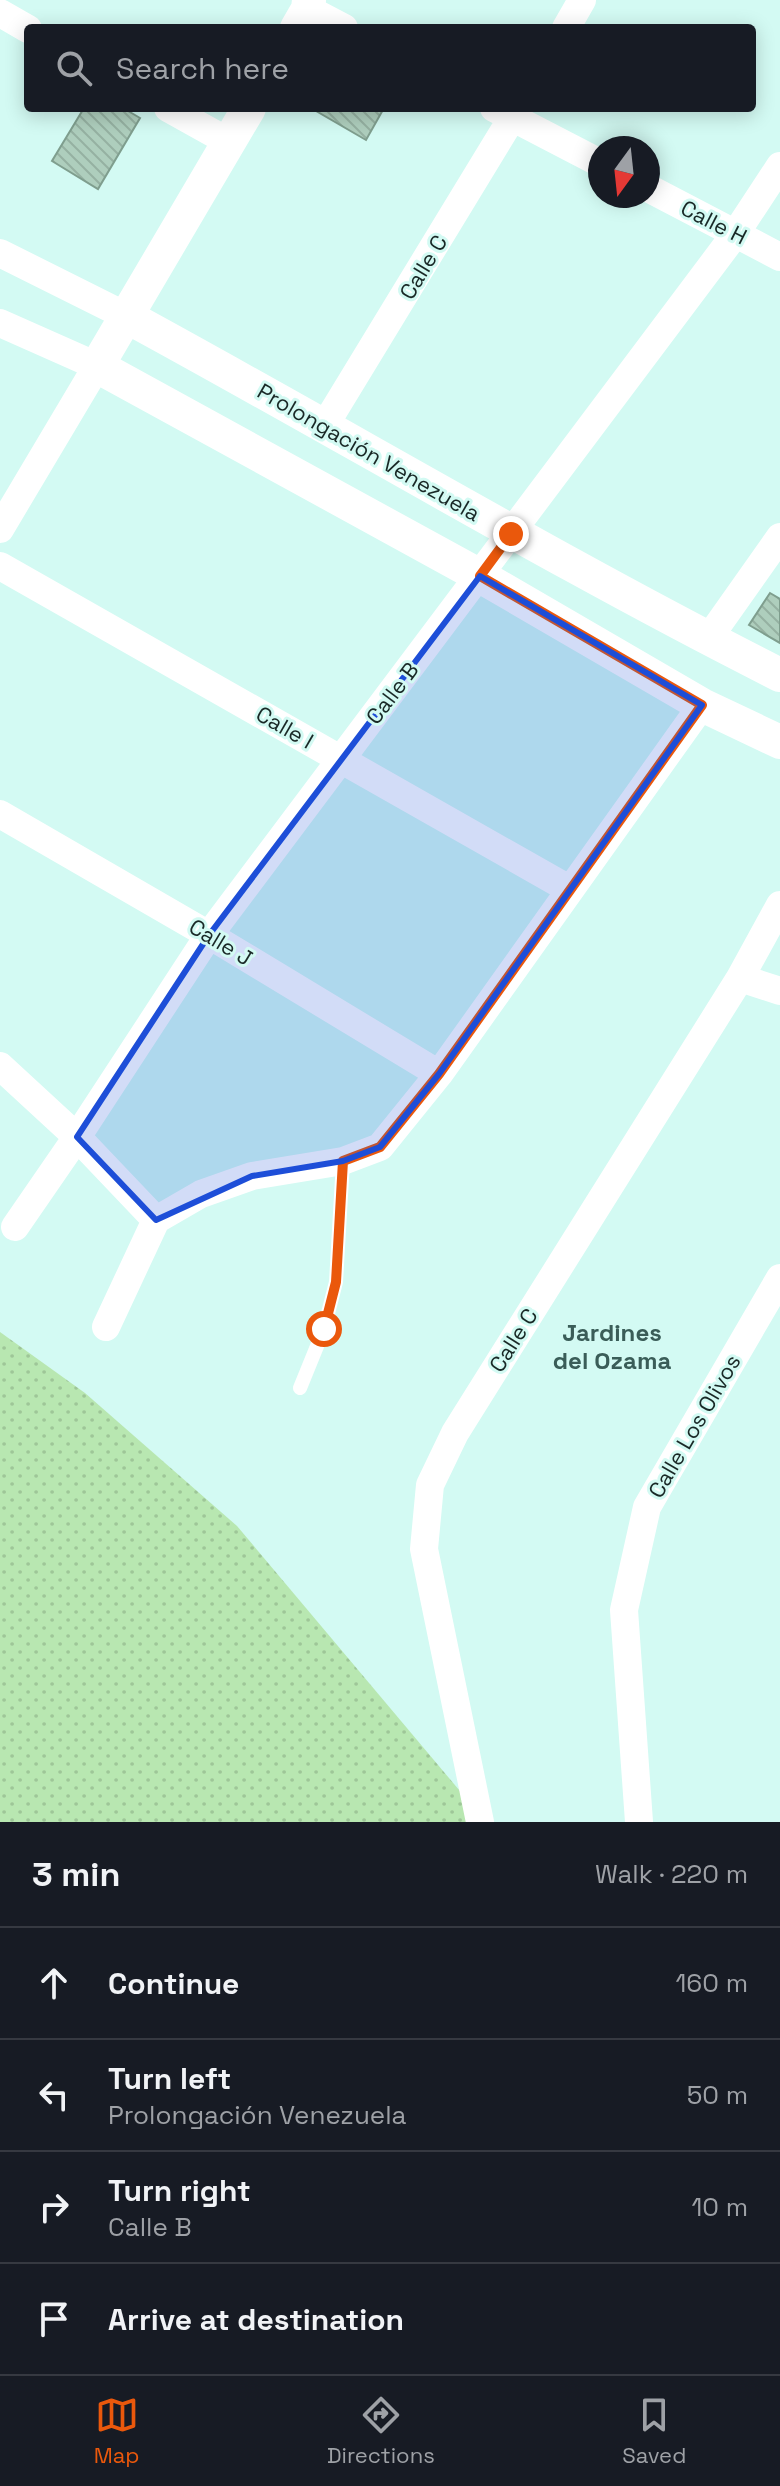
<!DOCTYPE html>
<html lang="en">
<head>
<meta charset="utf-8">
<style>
  :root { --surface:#171b24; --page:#20242c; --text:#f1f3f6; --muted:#9ea1a6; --line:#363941; --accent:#ea580c }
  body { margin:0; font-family:"Space Grotesk",sans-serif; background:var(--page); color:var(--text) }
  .compass { position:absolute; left:588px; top:136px; width:72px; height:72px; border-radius:50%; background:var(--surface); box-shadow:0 4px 20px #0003; rotate:195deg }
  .stop { position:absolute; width:24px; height:24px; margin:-18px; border:6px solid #ea580c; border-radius:50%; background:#fff }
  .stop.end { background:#ea580c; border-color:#fff; box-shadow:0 2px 8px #0008 }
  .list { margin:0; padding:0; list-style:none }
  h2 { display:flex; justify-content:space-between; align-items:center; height:104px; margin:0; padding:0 32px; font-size:34px }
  h2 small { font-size:26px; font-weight:400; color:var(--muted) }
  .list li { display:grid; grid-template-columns:52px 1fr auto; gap:24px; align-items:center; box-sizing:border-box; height:112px; padding:0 32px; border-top:2px solid var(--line) }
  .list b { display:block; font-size:30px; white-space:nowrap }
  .list p { margin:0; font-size:26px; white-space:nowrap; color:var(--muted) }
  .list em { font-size:26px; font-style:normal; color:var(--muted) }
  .icon { flex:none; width:44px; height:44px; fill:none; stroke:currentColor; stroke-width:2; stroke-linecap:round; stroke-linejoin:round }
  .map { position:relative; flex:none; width:780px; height:1822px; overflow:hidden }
  .search { position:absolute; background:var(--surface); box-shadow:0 4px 20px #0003; left:24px; right:24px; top:24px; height:88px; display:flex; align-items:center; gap:20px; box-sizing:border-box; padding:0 28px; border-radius:8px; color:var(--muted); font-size:30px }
  .sheet { height:552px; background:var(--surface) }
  nav { display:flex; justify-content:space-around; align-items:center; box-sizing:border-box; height:112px; border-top:2px solid var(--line); background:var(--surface); font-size:22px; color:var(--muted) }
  nav a { display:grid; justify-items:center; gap:4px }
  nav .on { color:var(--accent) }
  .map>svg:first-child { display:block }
  .grass { fill:url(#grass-dots) }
  .building { fill:url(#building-back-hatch); stroke:#7f9e8e; stroke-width:2 }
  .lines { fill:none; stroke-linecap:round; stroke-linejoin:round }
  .service { stroke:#fff; stroke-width:14 }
  .minor { stroke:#fff; stroke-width:28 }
  .tertiary { stroke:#fff; stroke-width:34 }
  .route { stroke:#ea580c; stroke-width:10 }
  .marked { fill:#1d4ed8; fill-opacity:0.2; stroke:#1d4ed8; stroke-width:6; stroke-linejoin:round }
  .labels { text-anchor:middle; stroke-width:6; stroke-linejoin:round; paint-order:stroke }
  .street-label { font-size:22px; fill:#192826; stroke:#d3faf3 }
  .neighbourhood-label { font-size:24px; font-weight:bold; fill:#3a5d58; stroke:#d3faf3 }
</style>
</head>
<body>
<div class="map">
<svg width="780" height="1822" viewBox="0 0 780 1822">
  <defs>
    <pattern id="grass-dots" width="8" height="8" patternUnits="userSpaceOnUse" patternTransform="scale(2)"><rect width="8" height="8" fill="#b8e7b1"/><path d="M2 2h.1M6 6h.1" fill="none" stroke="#9ec698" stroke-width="1.8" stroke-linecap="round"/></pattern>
    <pattern id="building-back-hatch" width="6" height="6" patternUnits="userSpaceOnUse" patternTransform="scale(2)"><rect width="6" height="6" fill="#aecebd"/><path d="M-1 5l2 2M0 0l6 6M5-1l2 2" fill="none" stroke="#95b1a2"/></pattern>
  </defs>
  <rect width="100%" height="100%" fill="#d3faf3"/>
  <path class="grass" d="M 0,1332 L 85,1393 L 237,1526 L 486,1822 L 0,1822 Z"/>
  <path class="building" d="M 84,108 L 123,108 L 140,118 L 98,189 L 52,161 Z
    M 311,108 L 384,108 L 366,140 Z
    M 770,593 L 780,599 L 780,643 L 749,625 Z"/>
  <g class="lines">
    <path class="service" d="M 300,1388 L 324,1329 L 336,1282 L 343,1161"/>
    <path class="minor" d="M 308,9 L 344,28
      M 0,13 L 28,29
      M 566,28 L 582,0
      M 168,108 L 229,142
      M 494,108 L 600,163
      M 648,188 L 780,257
      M 0,253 L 126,316
      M 0,323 L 97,366 L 0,529
      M 325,425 L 518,108
      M 0,566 L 569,889
      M 708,639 L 780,537
      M 0,814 L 209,935 L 439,1074
      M 740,978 L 780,991
      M 0,1066 L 77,1137 L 156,1220
      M 15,1227 L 77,1137 L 209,935 L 736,233 L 780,166
      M 106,1327 L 156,1220 L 201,1194 L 252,1176 L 343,1161 L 380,1147 L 439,1074 L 702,705
      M 480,1822 L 424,1549 L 430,1485 L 455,1433 L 740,978 L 780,905
      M 639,1822 L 624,1610 L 647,1507 L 780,1278"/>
    <path class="tertiary" d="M 297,28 L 308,9 L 309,0
      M 249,108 L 97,366 L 480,576 L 702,705 L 780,742
      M 126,316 C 345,435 558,563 780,675"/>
  </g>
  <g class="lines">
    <path class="route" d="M 324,1329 L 336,1282 L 343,1161 L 380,1147 L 439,1074 L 702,705 L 480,576 L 511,534"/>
  </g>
  <path class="marked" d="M 480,576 L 702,705 L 439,1074 L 380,1147 L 343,1161 L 252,1176 L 156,1220 L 77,1137 L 209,935 Z"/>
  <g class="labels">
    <g class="street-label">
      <text transform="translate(714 222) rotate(27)" y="8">Calle H</text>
      <text transform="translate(423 267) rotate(-59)" y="8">Calle C</text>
      <text transform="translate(369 452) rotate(30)" y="8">Prolongación Venezuela</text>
      <text transform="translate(392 693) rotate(-53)" y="8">Calle B</text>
      <text transform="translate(285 727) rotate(30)" y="8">Calle I</text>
      <text transform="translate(221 942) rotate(31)" y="8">Calle J</text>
      <text transform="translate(513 1340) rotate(-58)" y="8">Calle C</text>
      <text transform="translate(694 1426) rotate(-60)" y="8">Calle Los Olivos</text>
    </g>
    <g class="neighbourhood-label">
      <text x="612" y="1341">Jardines<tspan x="612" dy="28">del Ozama</tspan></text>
    </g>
  </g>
</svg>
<svg class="compass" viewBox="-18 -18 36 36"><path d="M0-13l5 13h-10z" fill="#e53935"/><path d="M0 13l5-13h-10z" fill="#9ea1a6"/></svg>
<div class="stop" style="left:324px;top:1329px"></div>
<div class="stop end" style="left:511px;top:534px"></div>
<div class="search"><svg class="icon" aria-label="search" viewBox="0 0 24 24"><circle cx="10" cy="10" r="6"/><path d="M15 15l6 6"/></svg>Search here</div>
</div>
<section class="sheet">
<h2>3 min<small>Walk · 220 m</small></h2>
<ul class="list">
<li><svg class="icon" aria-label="ahead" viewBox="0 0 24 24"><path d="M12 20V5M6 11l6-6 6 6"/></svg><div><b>Continue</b></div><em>160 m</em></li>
<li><svg class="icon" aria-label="left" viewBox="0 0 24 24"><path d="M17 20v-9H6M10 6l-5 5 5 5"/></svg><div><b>Turn left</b><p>Prolongación Venezuela</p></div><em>50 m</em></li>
<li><svg class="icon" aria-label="right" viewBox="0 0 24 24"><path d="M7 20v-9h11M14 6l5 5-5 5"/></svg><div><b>Turn right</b><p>Calle B</p></div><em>10 m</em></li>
<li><svg class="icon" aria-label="arrive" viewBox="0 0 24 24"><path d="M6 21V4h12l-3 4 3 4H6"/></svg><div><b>Arrive at destination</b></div></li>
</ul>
</section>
<nav>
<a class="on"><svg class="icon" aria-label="map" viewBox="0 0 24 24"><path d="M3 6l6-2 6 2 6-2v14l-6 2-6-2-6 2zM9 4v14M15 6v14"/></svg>Map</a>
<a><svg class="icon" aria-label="directions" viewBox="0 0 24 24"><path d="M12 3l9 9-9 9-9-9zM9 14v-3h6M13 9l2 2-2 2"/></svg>Directions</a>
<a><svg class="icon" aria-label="saved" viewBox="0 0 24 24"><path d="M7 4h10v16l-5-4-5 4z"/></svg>Saved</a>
</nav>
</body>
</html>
